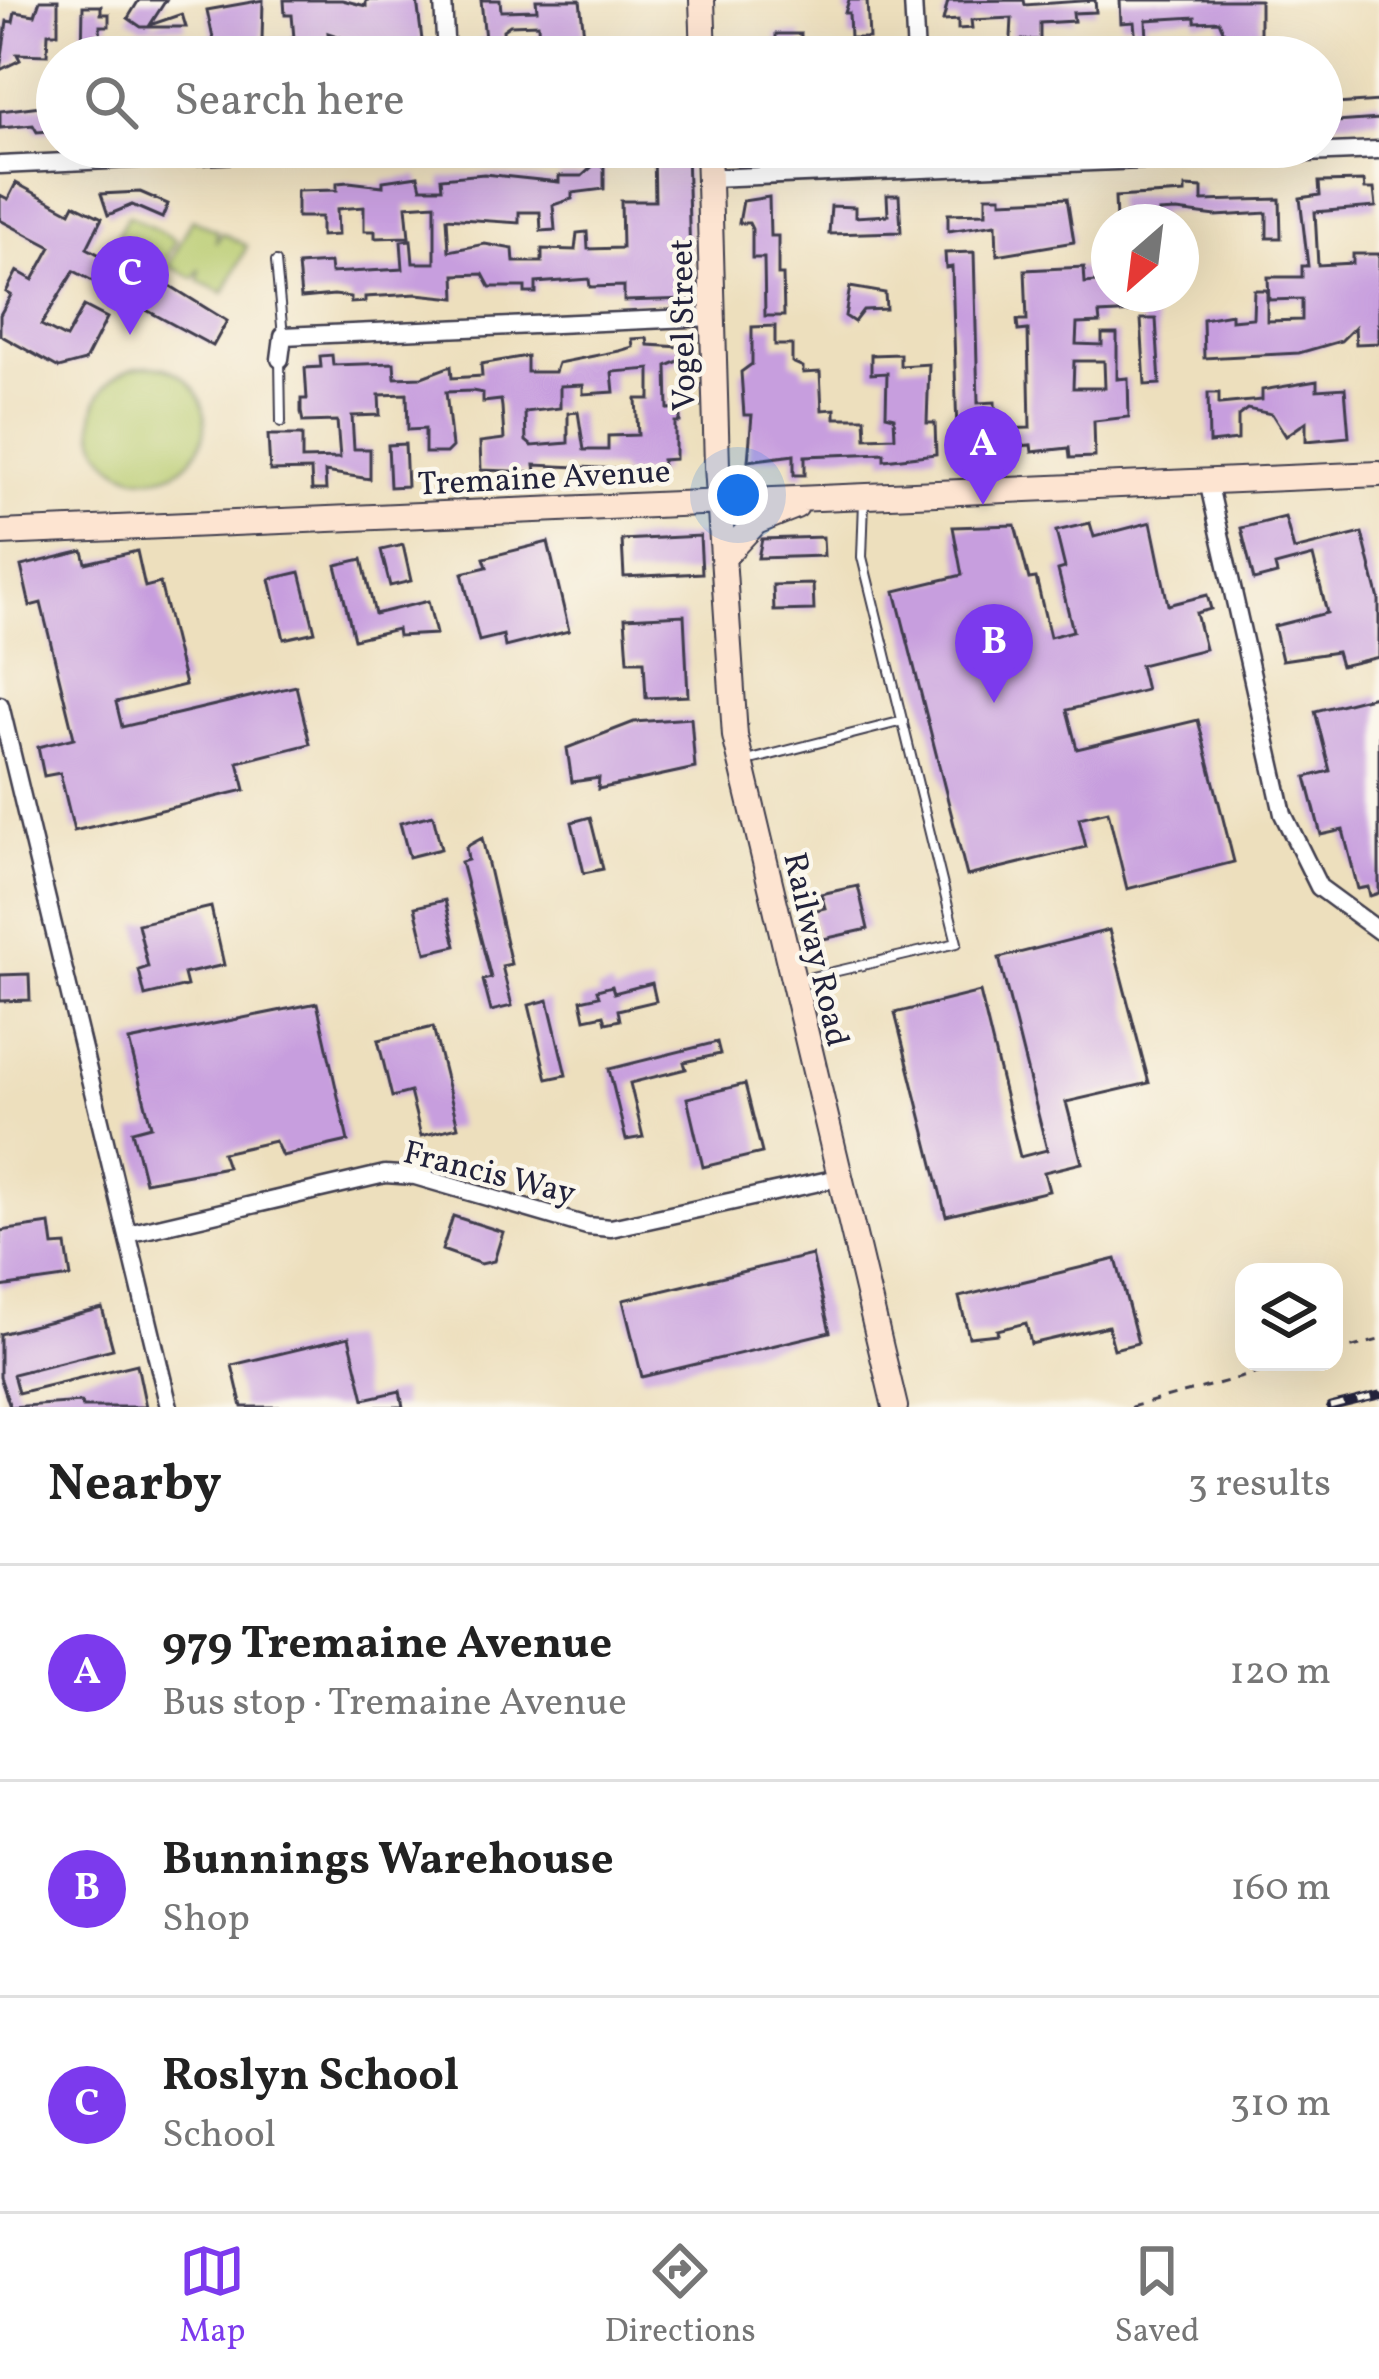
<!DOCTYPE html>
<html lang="en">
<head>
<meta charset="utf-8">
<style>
  :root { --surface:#fff; --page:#f2f2f2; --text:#222; --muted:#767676; --line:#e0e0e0; --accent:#7c3aed }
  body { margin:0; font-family:Vollkorn,serif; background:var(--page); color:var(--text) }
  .controls { position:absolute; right:36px; bottom:36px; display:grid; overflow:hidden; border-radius:24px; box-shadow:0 12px 48px #0002 }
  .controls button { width:108px; height:108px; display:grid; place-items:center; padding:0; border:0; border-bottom:3px solid var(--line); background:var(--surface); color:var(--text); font:60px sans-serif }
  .compass { position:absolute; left:1091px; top:204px; width:108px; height:108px; border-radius:50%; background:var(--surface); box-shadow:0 12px 48px #0002; rotate:208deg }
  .you { position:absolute; left:738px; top:495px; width:42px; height:42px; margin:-30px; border:9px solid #fff; border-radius:50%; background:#1a73e8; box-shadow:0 0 0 18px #1a73e833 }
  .badge { display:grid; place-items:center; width:78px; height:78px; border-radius:50%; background:var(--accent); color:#fff; font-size:39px; font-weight:700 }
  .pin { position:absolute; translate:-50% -99px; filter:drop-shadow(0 3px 6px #0008) }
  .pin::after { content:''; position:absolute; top:63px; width:42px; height:36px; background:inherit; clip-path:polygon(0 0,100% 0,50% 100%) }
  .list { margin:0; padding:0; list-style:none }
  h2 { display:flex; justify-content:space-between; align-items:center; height:156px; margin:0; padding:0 48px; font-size:51px }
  h2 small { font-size:39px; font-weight:400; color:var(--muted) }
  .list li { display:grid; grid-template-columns:78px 1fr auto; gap:36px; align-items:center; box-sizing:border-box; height:216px; padding:0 48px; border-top:3px solid var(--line) }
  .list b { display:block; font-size:45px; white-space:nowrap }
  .list p { margin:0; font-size:39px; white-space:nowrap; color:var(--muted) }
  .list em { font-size:39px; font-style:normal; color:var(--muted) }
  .icon { flex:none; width:66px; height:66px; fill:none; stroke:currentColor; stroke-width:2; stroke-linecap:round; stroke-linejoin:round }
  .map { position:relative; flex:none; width:1379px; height:1407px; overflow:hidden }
  .search { position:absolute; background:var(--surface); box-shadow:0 12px 48px #0002; left:36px; right:36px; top:36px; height:132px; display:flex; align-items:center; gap:30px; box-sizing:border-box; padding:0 42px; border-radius:66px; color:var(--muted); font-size:45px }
  .sheet { height:804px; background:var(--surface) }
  nav { display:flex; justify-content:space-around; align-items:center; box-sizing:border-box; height:168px; border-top:3px solid var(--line); background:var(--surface); font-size:33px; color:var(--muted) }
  nav a { display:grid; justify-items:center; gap:6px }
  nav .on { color:var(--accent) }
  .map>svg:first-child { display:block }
  .green { fill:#b7ca6d; stroke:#6c7654; stroke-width:3 }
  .building { fill:#c79ede; fill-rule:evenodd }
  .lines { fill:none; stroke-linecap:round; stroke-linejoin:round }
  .lane-casing { stroke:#403e4e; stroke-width:12 }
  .street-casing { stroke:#403e4e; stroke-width:21 }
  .secondary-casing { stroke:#403e4e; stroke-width:28 }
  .path { stroke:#403e4e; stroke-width:3; stroke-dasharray:9 9; stroke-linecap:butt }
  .lane { stroke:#fff; stroke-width:8 }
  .street { stroke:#fff; stroke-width:16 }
  .secondary { stroke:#fde4d1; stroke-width:24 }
  .rail-casing { stroke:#22223b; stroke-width:9 }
  .rail { stroke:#fbf7ec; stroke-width:4.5; stroke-dasharray:14; stroke-linecap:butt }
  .labels { text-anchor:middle; stroke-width:9; stroke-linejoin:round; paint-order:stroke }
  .street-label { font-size:33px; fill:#22223b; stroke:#fbf7ec }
</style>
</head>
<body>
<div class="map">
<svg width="1379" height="1407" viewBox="0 0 1379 1407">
  <rect width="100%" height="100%" fill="#fbf7ec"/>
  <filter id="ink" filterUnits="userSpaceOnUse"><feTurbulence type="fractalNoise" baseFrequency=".00833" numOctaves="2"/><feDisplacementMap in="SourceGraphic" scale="24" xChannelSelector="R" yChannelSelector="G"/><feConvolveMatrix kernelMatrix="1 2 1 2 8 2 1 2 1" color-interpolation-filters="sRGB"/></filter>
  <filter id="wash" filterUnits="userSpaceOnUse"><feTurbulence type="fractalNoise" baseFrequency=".004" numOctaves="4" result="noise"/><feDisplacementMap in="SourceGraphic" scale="48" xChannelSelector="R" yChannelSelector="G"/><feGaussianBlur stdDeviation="2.7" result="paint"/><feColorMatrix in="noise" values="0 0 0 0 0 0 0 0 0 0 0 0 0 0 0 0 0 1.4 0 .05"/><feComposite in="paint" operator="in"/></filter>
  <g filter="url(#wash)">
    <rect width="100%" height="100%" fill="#eddfbd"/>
    <path class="green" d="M 128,215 L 176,240 L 162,267 L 114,242 Z
      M 192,219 L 217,231 L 216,243 L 222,233 L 247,246 L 224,293 L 199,281 L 200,269 L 194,278 L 169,266 Z
      M93 422a56 56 0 1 1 112 0a56 56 0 1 1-112 0Z"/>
    <g id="blocks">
      <path class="building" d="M 40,0 L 58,0 L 58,33 L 48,33 L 47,55 L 17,54 L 20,60 L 0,70 L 7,21 L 13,22 L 15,12 L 35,15 Z
        M 139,0 L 166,0 L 150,25 L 182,14 L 186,27 L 141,27 L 128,18 Z
        M 263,0 L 262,41 L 294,38 L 292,15 L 285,15 L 284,0 L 342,0 L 366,6 L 366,0 L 417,0 L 423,48 L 393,49 L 385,42 L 358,43 L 328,33 L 330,55 L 217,57 L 207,10 Z
        M 481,0 L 500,0 L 501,11 L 537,10 L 536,0 L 580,0 L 585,44 L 539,45 L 538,24 L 510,25 L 503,30 L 504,53 L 479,54 L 479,39 L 485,39 Z
        M 849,0 L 867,0 L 869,38 L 850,38 L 849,13 L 845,13 Z
        M 1024,0 L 1025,5 L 1095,0 L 1096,12 L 1073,13 L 1074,21 L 1040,23 L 1040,40 L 1022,40 L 1023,57 L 1010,57 L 1012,18 L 971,20 L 972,28 L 958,29 L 958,20 L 943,21 L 948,1 Z
        M 1120,0 L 1260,0 L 1260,37 L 1267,37 L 1267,52 L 1254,52 L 1254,40 L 1228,42 L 1219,21 L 1195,22 L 1195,17 L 1146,20 L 1147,41 L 1136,42 L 1134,22 L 1121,23 Z
        M 83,6 L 101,6 L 101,14 L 109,14 L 109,26 L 100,26 L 101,54 L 82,56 Z
        M 776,34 L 801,34 L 801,57 L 743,57 L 742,46 L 776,44 Z
        M 1379,101 L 1379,119 L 1322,123 L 1322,105 Z
        M 57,104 L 57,126 L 49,131 L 37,132 L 33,125 L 0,128 L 0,111 Z
        M 687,149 L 691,299 L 624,301 L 624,286 L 590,287 L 589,279 L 536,283 L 536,293 L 525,293 L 525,287 L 490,287 L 483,274 L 455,275 L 456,298 L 417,294 L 365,297 L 365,302 L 351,303 L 351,297 L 334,295 L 301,298 L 298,265 L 330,263 L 331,273 L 403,269 L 401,241 L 411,240 L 413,263 L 435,263 L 435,204 L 406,206 L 409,237 L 375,238 L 375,231 L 364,231 L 364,207 L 337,209 L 338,235 L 321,236 L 321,217 L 297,217 L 297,191 L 337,190 L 337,183 L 349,182 L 383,186 L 383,181 L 418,176 L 421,188 L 442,188 L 441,178 L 484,174 L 559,182 L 559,176 L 582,176 L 594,165 L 604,165 L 604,189 L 572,193 L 572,199 L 553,205 L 555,230 L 541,231 L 540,212 L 519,212 L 519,223 L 447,218 L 449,251 L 485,244 L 513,249 L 514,262 L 542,262 L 542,249 L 575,250 L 577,233 L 587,232 L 588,249 L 622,248 L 621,201 L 655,201 L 654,150 Z
        M 1364,181 L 1365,189 L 1374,189 L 1376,207 L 1315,212 L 1318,265 L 1353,263 L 1353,254 L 1379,254 L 1379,343 L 1356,344 L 1355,327 L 1341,341 L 1299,353 L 1204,358 L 1203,319 L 1231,314 L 1231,320 L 1253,318 L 1254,290 L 1267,290 L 1267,321 L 1302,320 L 1302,299 L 1269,300 L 1268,277 L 1302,277 L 1302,266 L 1308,266 L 1300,198 L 1320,195 L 1319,182 Z
        M 16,183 L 70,212 L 74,204 L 102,218 L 87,248 L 152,283 L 156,277 L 227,321 L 213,346 L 74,271 L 41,325 L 66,338 L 84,306 L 107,318 L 85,361 L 59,368 L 0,335 L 0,315 L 11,295 L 6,292 L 17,271 L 33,280 L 51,247 L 0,220 L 0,195 L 8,199 Z
        M 1185,187 L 1202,188 L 1202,201 L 1280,199 L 1281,238 L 1267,238 L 1267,213 L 1216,216 L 1177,211 L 1159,212 L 1160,220 L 1116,222 L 1115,197 L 1185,193 Z
        M 140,192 L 168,204 L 162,218 L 132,205 L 108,215 L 101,194 Z
        M 887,195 L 899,195 L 901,232 L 829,234 L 831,206 L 855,207 L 855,217 L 888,215 Z
        M 986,196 L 1001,196 L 1001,201 L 1067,198 L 1074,242 L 997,255 L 996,224 L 948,231 L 948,214 L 986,213 Z
        M 769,197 L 770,236 L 778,236 L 778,275 L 783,275 L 784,316 L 765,316 L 764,258 L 752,258 L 752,229 L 749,223 L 739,223 L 743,201 Z
        M 974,252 L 978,403 L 995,402 L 996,429 L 1030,428 L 1028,330 L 1018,331 L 1017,320 L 1027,320 L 1025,270 L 1084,267 L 1085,283 L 1109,281 L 1109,294 L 1136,294 L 1137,312 L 1099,314 L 1100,323 L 1077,324 L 1076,344 L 1102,345 L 1102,334 L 1117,334 L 1117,379 L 1128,378 L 1129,417 L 1094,421 L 1095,457 L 1070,458 L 1069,448 L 1032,452 L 1031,445 L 977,450 L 978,466 L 958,466 L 952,267 L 946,268 L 945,253 ZM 1074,361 L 1104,361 L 1105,388 L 1073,388 Z
        M 850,287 L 885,293 L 886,309 L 863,310 L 854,322 L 845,316 Z
        M 1141,319 L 1156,319 L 1160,384 L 1145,385 Z
        M 775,326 L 775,345 L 792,345 L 792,362 L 803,367 L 803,373 L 820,372 L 822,410 L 835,409 L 835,418 L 865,418 L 866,438 L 895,437 L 894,417 L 886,415 L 887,373 L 871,374 L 871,355 L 900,354 L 900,366 L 929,364 L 927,423 L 935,423 L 936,454 L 884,460 L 884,453 L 805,456 L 805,475 L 794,475 L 794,455 L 748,461 L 752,415 L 744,415 L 741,372 L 752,364 L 752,327 Z
        M 647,338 L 648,345 L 681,347 L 681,360 L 667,366 L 668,409 L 680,408 L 680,422 L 675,422 L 675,459 L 662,460 L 663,472 L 621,475 L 621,469 L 535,465 L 536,472 L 481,470 L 480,442 L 504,439 L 502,407 L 501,400 L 483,402 L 483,393 L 472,391 L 446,392 L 452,447 L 446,453 L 425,453 L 425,429 L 408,430 L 407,394 L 379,395 L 380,415 L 352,416 L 354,449 L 370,449 L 370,479 L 325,472 L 326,490 L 312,490 L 311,470 L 270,471 L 268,435 L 302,435 L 302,459 L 340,458 L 337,421 L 303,422 L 301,412 L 301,399 L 307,399 L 305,368 L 321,367 L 320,356 L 332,355 L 333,365 L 394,363 L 395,378 L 422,377 L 451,366 L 452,378 L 482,376 L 481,364 L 527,356 L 527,372 L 555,372 L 558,363 L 619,351 L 633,347 L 632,339 ZM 650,369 L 650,399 L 636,399 L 638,435 L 608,436 L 608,450 L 584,450 L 578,412 L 568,413 L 568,443 L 532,446 L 526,441 L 525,412 L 560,408 L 560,386 L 583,385 L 583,394 L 614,392 L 612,372 Z
        M 1317,381 L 1317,390 L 1345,388 L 1349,437 L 1306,441 L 1306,422 L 1286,436 L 1272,414 L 1247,409 L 1238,416 L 1238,440 L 1209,443 L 1208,393 L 1219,393 L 1219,404 L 1262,400 L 1262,390 Z
        M 405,444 L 407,486 L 390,487 L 388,445 Z
        M 1285,517 L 1294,550 L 1362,533 L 1379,600 L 1379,657 L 1341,666 L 1337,652 L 1282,660 L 1274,626 L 1327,613 L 1313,556 L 1275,566 L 1277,574 L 1254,580 L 1241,528 Z
        M 1151,522 L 1168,605 L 1207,595 L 1211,609 L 1196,613 L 1205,649 L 1140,665 L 1146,690 L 1067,710 L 1077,749 L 1198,720 L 1234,862 L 1127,889 L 1108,811 L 1079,818 L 1086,847 L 967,876 L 895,591 L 962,575 L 953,527 L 1015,525 L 1029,579 L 1036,578 L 1050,637 L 1073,631 L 1058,570 L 1065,568 L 1056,531 L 1090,523 L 1094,537 Z
        M 700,536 L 702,573 L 624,577 L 622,540 Z
        M 823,537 L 824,556 L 758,558 L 762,539 Z
        M 548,542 L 569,631 L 505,647 L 503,635 L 479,641 L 462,573 L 487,567 L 484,558 Z
        M 403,545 L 411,581 L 390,586 L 381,550 Z
        M 83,551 L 86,563 L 137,551 L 145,587 L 160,583 L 185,685 L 116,702 L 122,727 L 296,686 L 310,744 L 238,762 L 245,790 L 74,831 L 60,773 L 44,776 L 38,747 L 74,738 L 41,603 L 30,606 L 21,566 Z
        M 362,559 L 375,614 L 428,601 L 436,634 L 398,636 L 397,629 L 354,639 L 336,565 Z
        M 300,572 L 315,632 L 284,639 L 270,579 Z
        M 813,584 L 814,610 L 774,611 L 773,585 Z
        M 684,615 L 688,696 L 646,698 L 644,661 L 628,661 L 625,618 Z
        M 1379,695 L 1379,893 L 1370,896 L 1368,887 L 1358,889 L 1343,830 L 1321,835 L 1306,777 L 1330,771 L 1315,711 Z
        M 691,718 L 695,768 L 598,789 L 599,778 L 572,782 L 567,748 L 634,722 Z
        M 433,815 L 441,849 L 409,857 L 400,823 Z
        M 590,817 L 603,869 L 584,873 L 572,822 Z
        M 482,838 L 511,964 L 502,966 L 512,1006 L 491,1011 L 483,980 L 491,978 L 461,862 L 468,860 L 466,847 Z
        M 858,886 L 868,929 L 819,940 L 812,911 L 825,908 L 821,894 Z
        M 445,900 L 456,946 L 426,953 L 415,907 Z
        M 211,907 L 224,965 L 184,974 L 187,986 L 145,996 L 139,970 L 148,967 L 138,924 Z
        M 1109,930 L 1149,1083 L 1066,1102 L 1082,1163 L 1044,1172 L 1049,1191 L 946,1216 L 895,1013 L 980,992 L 1020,1157 L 1047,1150 L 999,958 Z
        M 29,974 L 30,1000 L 0,1001 L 0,975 Z
        M 652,983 L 656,1001 L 618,1010 L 620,1020 L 606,1023 L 604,1015 L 585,1019 L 581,1000 L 599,996 L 597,990 L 612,986 L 614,993 Z
        M 548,1000 L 566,1075 L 547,1079 L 529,1005 Z
        M 317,1003 L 348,1141 L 282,1156 L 275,1141 L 222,1153 L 227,1167 L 145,1182 L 132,1131 L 151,1126 L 129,1041 Z
        M 433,1027 L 458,1127 L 421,1136 L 410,1092 L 392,1097 L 378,1040 Z
        M 717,1042 L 720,1054 L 684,1062 L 686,1069 L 630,1083 L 643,1137 L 626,1140 L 609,1069 Z
        M 745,1084 L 762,1153 L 703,1167 L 687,1098 Z
        M 453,1216 L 503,1232 L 494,1261 L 481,1264 L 442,1250 Z
        M 50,1224 L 53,1246 L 66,1245 L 71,1277 L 0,1287 L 0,1231 Z
        M 812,1255 L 830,1332 L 642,1377 L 623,1300 Z
        M 1116,1259 L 1138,1343 L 1114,1349 L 1108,1326 L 1031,1344 L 1026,1323 L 997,1330 L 998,1334 L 969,1337 L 959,1297 Z
        M 102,1308 L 113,1349 L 13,1374 L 18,1393 L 137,1364 L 146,1407 L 82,1407 L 81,1402 L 10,1407 L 0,1377 L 0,1334 Z
        M 349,1337 L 364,1399 L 400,1391 L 403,1407 L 242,1407 L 232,1365 Z"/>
    </g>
  </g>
  <g filter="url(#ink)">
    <use href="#blocks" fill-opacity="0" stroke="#403e4e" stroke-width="3"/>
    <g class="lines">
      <defs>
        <path id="lane" d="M 276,262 L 283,336
          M 280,359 L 281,422
          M 747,761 L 903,721
          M 799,980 L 957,943 L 862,557 L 864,501"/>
        <path id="street" d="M 443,0 L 446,57
          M 913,0 L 916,57
          M 920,147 L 921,169
          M 0,165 L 395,147
          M 710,178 L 1379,150
          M 280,359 L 283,336 L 713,317
          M 1208,481 L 1283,814 L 1319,887 L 1379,931
          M 0,705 L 169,1407
          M 128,1234 L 385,1174 L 415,1176 L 587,1226 L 611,1228 L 838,1178"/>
        <path id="secondary" d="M 702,0 L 704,57
          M 708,147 L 717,466 L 735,736 L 895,1407
          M 0,533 L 1379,474
          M 726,554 L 756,522 L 796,506"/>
      </defs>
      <use href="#lane" class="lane-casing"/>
      <use href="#street" class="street-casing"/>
      <use href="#secondary" class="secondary-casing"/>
      <path class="path" d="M 1334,1352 L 1379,1340
        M 1131,1407 L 1299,1362"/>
      <use href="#lane" class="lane"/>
      <use href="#street" class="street"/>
      <use href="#secondary" class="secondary"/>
      <defs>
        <path id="rail" d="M 1330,1407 L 1379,1395"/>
      </defs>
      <use href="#rail" class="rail-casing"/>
      <use href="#rail" class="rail"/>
    </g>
  </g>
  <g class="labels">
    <g class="street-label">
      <text transform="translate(681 325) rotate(-91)" y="12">Vogel Street</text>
      <text transform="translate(544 476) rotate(-3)" y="12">Tremaine Avenue</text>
      <text transform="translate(818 949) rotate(77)" y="12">Railway Road</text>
      <text transform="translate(490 1171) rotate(14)" y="12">Francis Way</text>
    </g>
  </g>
</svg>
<div class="controls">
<button><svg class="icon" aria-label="layers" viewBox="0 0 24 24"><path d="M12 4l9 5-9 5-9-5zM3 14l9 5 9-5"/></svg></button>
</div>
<svg class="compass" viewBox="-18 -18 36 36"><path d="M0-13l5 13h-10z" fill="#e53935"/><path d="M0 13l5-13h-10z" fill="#767676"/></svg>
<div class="you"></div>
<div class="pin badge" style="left:983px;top:505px">A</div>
<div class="pin badge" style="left:994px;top:703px">B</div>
<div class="pin badge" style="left:130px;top:335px">C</div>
<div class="search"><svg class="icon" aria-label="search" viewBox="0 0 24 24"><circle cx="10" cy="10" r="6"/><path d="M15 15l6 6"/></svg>Search here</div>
</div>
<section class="sheet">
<h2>Nearby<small>3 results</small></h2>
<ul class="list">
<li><span class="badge">A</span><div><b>979 Tremaine Avenue</b><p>Bus stop · Tremaine Avenue</p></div><em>120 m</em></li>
<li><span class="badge">B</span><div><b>Bunnings Warehouse</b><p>Shop</p></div><em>160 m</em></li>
<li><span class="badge">C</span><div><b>Roslyn School</b><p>School</p></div><em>310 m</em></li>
</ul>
</section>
<nav>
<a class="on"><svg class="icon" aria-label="map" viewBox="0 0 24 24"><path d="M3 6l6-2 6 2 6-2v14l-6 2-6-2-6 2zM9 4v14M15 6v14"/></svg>Map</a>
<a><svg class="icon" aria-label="directions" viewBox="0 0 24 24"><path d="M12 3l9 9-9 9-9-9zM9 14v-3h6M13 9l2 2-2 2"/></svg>Directions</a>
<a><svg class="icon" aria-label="saved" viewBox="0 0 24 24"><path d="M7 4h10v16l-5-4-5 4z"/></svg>Saved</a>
</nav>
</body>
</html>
